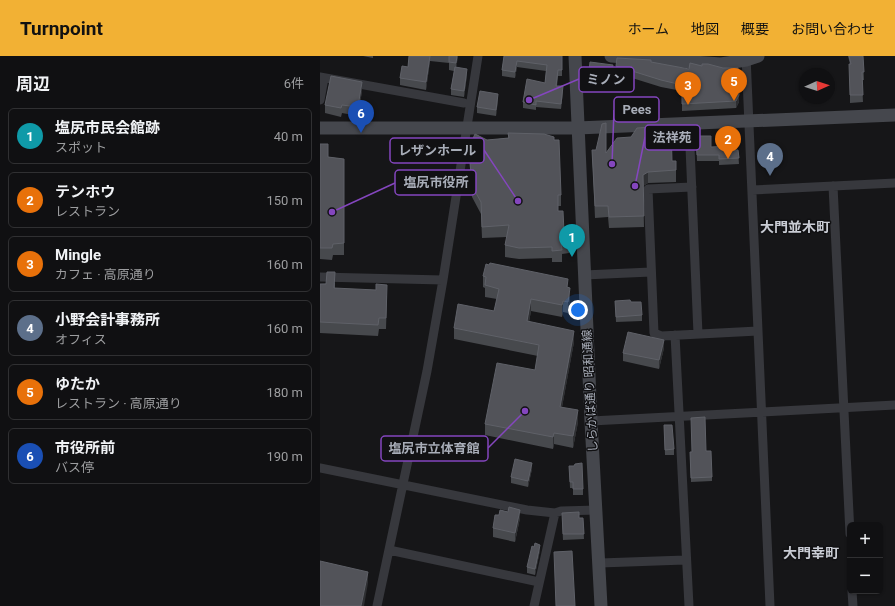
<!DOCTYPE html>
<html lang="ja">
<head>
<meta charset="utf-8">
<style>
  :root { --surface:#101012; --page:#19191b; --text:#f1f3f6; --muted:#9c9d9f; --line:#303032; --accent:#f2b134 }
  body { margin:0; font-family:Roboto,"Noto Sans JP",sans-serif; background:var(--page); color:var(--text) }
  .controls { position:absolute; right:12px; bottom:12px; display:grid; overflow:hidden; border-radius:6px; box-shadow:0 1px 3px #0004 }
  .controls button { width:36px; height:36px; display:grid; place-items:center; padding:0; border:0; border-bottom:1px solid var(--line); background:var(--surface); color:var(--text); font:20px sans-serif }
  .compass { position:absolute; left:479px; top:12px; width:36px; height:36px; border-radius:50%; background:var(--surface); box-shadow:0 1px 3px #0004; rotate:87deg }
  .you { position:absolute; left:258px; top:254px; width:14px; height:14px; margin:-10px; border:3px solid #fff; border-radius:50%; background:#1a73e8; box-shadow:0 0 0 6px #1a73e833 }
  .badge { display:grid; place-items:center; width:26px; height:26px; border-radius:50%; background:var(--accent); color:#fff; font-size:13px; font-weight:700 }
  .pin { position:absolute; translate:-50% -33px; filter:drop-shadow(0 1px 2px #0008) }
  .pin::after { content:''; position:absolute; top:21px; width:14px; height:12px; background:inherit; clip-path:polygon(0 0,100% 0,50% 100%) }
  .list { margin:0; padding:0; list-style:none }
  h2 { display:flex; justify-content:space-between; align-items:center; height:52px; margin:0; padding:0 16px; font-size:17px }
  h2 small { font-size:13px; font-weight:400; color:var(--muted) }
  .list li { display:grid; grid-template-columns:26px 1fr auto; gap:12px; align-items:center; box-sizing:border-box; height:56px; margin:0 8px 8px; padding:0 8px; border:1px solid var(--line); border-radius:6px }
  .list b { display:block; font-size:15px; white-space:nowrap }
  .list p { margin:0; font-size:13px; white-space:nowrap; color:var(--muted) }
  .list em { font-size:13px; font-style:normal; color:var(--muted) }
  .map { position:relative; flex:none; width:575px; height:550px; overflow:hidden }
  header { display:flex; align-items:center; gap:24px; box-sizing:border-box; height:56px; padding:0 20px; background:var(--accent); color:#111 }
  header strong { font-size:19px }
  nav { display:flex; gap:22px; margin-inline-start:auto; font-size:14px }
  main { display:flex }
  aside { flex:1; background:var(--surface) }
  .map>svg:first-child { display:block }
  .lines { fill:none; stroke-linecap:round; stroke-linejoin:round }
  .street { stroke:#37383d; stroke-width:9 }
  .secondary { stroke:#45474d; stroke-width:13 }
  .wall { fill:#47494d }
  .shaded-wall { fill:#2f3033 }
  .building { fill:#525359; stroke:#5f6168 }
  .labels { text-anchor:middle; stroke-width:3; stroke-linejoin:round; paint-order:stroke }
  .street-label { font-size:12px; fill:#a8adb8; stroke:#111113 }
  .quarter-label { font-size:14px; font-weight:bold; fill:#c9ccd4; stroke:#111113 }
  .leader { fill:none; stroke:#8446be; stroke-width:1.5 }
  .callout-dot { fill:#8446be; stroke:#111113; stroke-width:1.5 }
  .callout { fill:#111113; stroke:#8446be; stroke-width:1.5 }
  .callout-label { font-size:13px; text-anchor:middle; font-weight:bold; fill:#a8adb8 }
</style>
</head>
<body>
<header>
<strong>Turnpoint</strong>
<nav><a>ホーム</a><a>地図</a><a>概要</a><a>お問い合わせ</a></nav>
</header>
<main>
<aside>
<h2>周辺<small>6件</small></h2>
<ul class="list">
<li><span class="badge" style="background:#0f9aa8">1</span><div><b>塩尻市民会館跡</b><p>スポット</p></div><em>40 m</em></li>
<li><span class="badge" style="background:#e8710a">2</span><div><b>テンホウ</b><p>レストラン</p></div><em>150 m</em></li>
<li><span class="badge" style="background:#e8710a">3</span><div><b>Mingle</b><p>カフェ · 高原通り</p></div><em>160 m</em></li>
<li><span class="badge" style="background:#5c6f8a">4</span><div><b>小野会計事務所</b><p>オフィス</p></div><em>160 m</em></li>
<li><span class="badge" style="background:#e8710a">5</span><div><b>ゆたか</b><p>レストラン · 高原通り</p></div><em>180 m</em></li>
<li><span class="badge" style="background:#1a4fb4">6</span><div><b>市役所前</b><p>バス停</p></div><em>190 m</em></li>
</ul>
</aside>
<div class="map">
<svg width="575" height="550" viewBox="0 0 575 550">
  <rect width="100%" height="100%" fill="#161618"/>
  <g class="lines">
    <path class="street" d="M 426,0 L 450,550
      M 0,21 L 144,47
      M 0,44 L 4,22
      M 369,68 L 378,278
      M 513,130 L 530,478
      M 372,131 L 328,133 L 334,277 L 341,280 L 438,275
      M 432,134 L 575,127
      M 264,219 L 331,216
      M 0,221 L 123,224
      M 355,279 L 369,550
      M 271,365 L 575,349
      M 0,412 L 207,454 L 235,457 L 241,455 L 277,454
      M 69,494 L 219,526
      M 280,507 L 365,504
      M 532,535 L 533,550
      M 57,550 L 107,315 L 123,224 L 158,0
      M 214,550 L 235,457"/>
    <path class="secondary" d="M 255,0 L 271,365 L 281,550
      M 291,0 L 401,8 L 426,4 L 438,0
      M 0,72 L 257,72 L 575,59"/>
  </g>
  <path class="wall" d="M 43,0 L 53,0 L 53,2 Z
    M 89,0 L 138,0 L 136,11 L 147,19 L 144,41 L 131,39 L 131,33 L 134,15 L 129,14 L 129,7 L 110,5 L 106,34 L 80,29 L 80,22 L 88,11 Z
    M 184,0 L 242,0 L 242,20 L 238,20 L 237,30 L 243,36 L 241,53 L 216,51 L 216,54 L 203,52 L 203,46 L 225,27 L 226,15 L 197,11 L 195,22 L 182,20 L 182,14 Z
    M 528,0 L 543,0 L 544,24 L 542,24 L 543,46 L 530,47 L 530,8 Z
    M 331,7 L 419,46 L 416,52 L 362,55 L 362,35 L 341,31 L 296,17 L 296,10 Z
    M 269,15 L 293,15 L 292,25 L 269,21 Z
    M 42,35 L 38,60 L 22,57 L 21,61 L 5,57 L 5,49 Z
    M 178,44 L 176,60 L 157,57 L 157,51 Z
    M 188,77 L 241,139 L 241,150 L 238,150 L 238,155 L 244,176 L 249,186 L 249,197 L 242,198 L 242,206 L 232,206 L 232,202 L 199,203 L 185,201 L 185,189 L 187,181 L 162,182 L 161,158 L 152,141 L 150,118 L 150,107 L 167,84 L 188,82 Z
    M 376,80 L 391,91 L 409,94 L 418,94 L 419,108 L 399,109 L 399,105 L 377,105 Z
    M 0,88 L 8,101 L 24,103 L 24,199 L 13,199 L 12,204 L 0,203 Z
    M 272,94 L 276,94 L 286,97 L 352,105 L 356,105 L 356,126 L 328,127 L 323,130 L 324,171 L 289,172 L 288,161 L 275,162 Z
    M 163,220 L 248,232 L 250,243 L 248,257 L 243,256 L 242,261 L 211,255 L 209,266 L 254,286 L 242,351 L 258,366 L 253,392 L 234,388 L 233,393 L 165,379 L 165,368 L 215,314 L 218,300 L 134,283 L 134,272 L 174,255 L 177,243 L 165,241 L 165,232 L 163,231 Z
    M 15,227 L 15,232 L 67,240 L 66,273 L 59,273 L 58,280 L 0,277 L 0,228 Z
    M 295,245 L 311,246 L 322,259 L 322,265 L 296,266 Z
    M 344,292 L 339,313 L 303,305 L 303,297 Z
    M 344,369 L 354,393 L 354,399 L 345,399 Z
    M 386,395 L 392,421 L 392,425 L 371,426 L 370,396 Z
    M 249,410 L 263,433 L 263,439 L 253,439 L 253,432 L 250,432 Z
    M 212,413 L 208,431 L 191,427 L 191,421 Z
    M 179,459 L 200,462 L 195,486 L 173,481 L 173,472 Z
    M 242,462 L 263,462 L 264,483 L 243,484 Z
    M 220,494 L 215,519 L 207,517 L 207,511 Z"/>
  <path class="shaded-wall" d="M 110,0 L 110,5 L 106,34 L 106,26 Z
    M 137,0 L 138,0 L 136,15 L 136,7 Z
    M 197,5 L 197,11 L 195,22 L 195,16 Z
    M 293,9 L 293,15 L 292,25 L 292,19 Z
    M 147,13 L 147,19 L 144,41 L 144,35 Z
    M 42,26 L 42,35 L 38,60 L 38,51 Z
    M 243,30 L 243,36 L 241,53 L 241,48 Z
    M 178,38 L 178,44 L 176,60 L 176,54 Z
    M 419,39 L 419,46 L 416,52 L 416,45 Z
    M 328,116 L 328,127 L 323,130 L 323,119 Z
    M 250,232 L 250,243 L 248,257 L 248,246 Z
    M 211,243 L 211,255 L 207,276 L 207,265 Z
    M 243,245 L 243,256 L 242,261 L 242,249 Z
    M 254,275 L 254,286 L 240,362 L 240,351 Z
    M 344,284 L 344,292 L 339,313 L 339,304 Z
    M 258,354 L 258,366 L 253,392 L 253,380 Z
    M 234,377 L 234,388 L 233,393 L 233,381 Z
    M 212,407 L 212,413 L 208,431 L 208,425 Z
    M 200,454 L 200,462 L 195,486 L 195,477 Z
    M 220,489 L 220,494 L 215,519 L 215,513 Z
    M 48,516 L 48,527 L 44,550 L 41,550 Z"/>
  <path class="building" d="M 89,0 L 110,0 L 106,26 L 80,22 L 82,10 L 88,11 Z
    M 129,0 L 137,0 L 136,7 L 129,6 Z
    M 184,0 L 242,0 L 242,14 L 238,14 L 236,30 L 243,30 L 241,48 L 216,45 L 216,49 L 203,46 L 207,23 L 225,27 L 227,9 L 197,5 L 195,16 L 182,14 Z
    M 529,0 L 543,0 L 544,16 L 542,16 L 543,39 L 530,39 L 529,8 L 531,8 Z
    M 297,2 L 331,4 L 331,6 L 369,13 L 370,7 L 382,10 L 382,8 L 388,8 L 403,12 L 418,12 L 419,39 L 416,45 L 362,48 L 362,29 L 341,24 L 296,10 Z
    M 270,6 L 293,9 L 292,19 L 269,15 Z
    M 135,11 L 147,13 L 144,35 L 131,33 Z
    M 11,20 L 42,26 L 38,51 L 22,49 L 21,52 L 5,49 Z
    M 160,35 L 178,38 L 176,54 L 157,51 Z
    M 286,67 L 286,97 L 297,82 L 311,81 L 317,72 L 351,70 L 352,105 L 356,105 L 356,114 L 328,116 L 323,119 L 324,160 L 289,161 L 288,150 L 275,150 L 272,94 L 276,94 L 282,68 Z
    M 188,77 L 224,78 L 234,81 L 234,84 L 239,84 L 241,139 L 238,139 L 238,155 L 243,155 L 244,176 L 248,176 L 249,186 L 241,186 L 242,194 L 232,195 L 232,191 L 199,192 L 185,189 L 189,169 L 162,171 L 161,146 L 152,130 L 150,107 L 151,87 L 155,78 L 167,84 L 189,82 Z
    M 376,80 L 391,80 L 391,91 L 409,90 L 409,94 L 418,94 L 419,102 L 399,103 L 399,99 L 377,99 Z
    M 0,88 L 8,88 L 8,101 L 24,103 L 24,187 L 13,188 L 12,192 L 0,192 Z
    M 170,207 L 248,223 L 247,231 L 250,232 L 248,246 L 243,245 L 242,249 L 211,243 L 207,265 L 254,275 L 240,351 L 258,354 L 253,380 L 234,377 L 233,381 L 165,368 L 177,307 L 215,314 L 219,289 L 134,272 L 138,248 L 174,255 L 179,233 L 165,229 L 166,221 L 163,220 L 166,208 L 169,209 Z
    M 7,216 L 15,216 L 14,232 L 56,234 L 56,228 L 67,229 L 66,262 L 59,262 L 58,269 L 0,266 L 0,228 L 6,228 Z
    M 310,244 L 311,246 L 321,246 L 322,259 L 296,261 L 295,245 Z
    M 308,276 L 344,284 L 339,304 L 303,297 Z
    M 385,361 L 386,395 L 391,395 L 392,421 L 371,422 L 370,396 L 372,396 L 371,362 Z
    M 344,369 L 352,369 L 354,393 L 345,394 Z
    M 195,403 L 212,407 L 208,425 L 191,421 Z
    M 262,407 L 263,433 L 253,433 L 253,426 L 250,426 L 249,410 L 254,410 L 255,408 Z
    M 189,451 L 200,454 L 195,477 L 173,472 L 175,459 L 179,459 L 180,454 L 188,456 Z
    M 259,456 L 259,462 L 263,462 L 264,478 L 243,478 L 242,457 Z
    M 215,487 L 220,489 L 215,513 L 207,511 L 212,490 L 214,491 Z
    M 252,495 L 255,550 L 236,550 L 234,496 Z
    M 0,505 L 48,516 L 41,550 L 0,550 Z"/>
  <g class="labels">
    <g class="street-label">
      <text transform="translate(270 335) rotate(-93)" y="4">しらかば通り 昭和通線</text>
    </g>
    <g class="quarter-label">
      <text x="475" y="176">大門並木町</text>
      <text x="491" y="502">大門幸町</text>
    </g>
  </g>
  <path class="leader" d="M209 44L259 23M292 108L294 54M315 130L325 81M198 145L164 94M12 156L75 127M205 355L168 392"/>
  <g class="callout-dot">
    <circle cx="209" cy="44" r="4"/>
    <circle cx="292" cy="108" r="4"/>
    <circle cx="315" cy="130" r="4"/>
    <circle cx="198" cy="145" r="4"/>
    <circle cx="12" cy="156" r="4"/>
    <circle cx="205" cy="355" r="4"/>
  </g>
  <g class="callout">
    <rect x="259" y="11" width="55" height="25" rx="4"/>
    <rect x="294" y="41" width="45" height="25" rx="4"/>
    <rect x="325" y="69" width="55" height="25" rx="4"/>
    <rect x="70" y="82" width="94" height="25" rx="4"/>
    <rect x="75" y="114" width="81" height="25" rx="4"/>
    <rect x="61" y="380" width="107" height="25" rx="4"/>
  </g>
  <g class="callout-label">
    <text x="286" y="28">ミノン</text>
    <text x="317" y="58">Pees</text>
    <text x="352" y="86">法祥苑</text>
    <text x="117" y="99">レザンホール</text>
    <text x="116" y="131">塩尻市役所</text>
    <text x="114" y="397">塩尻市立体育館</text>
  </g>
</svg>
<div class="controls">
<button>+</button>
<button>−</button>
</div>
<svg class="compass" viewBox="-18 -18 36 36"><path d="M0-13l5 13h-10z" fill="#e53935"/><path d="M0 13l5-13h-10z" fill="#9c9d9f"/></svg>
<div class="you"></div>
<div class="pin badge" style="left:252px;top:201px;background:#0f9aa8">1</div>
<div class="pin badge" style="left:408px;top:103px;background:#e8710a">2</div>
<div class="pin badge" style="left:368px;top:49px;background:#e8710a">3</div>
<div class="pin badge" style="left:450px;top:120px;background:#5c6f8a">4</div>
<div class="pin badge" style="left:414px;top:45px;background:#e8710a">5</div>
<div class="pin badge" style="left:41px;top:77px;background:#1a4fb4">6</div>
</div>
</main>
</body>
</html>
